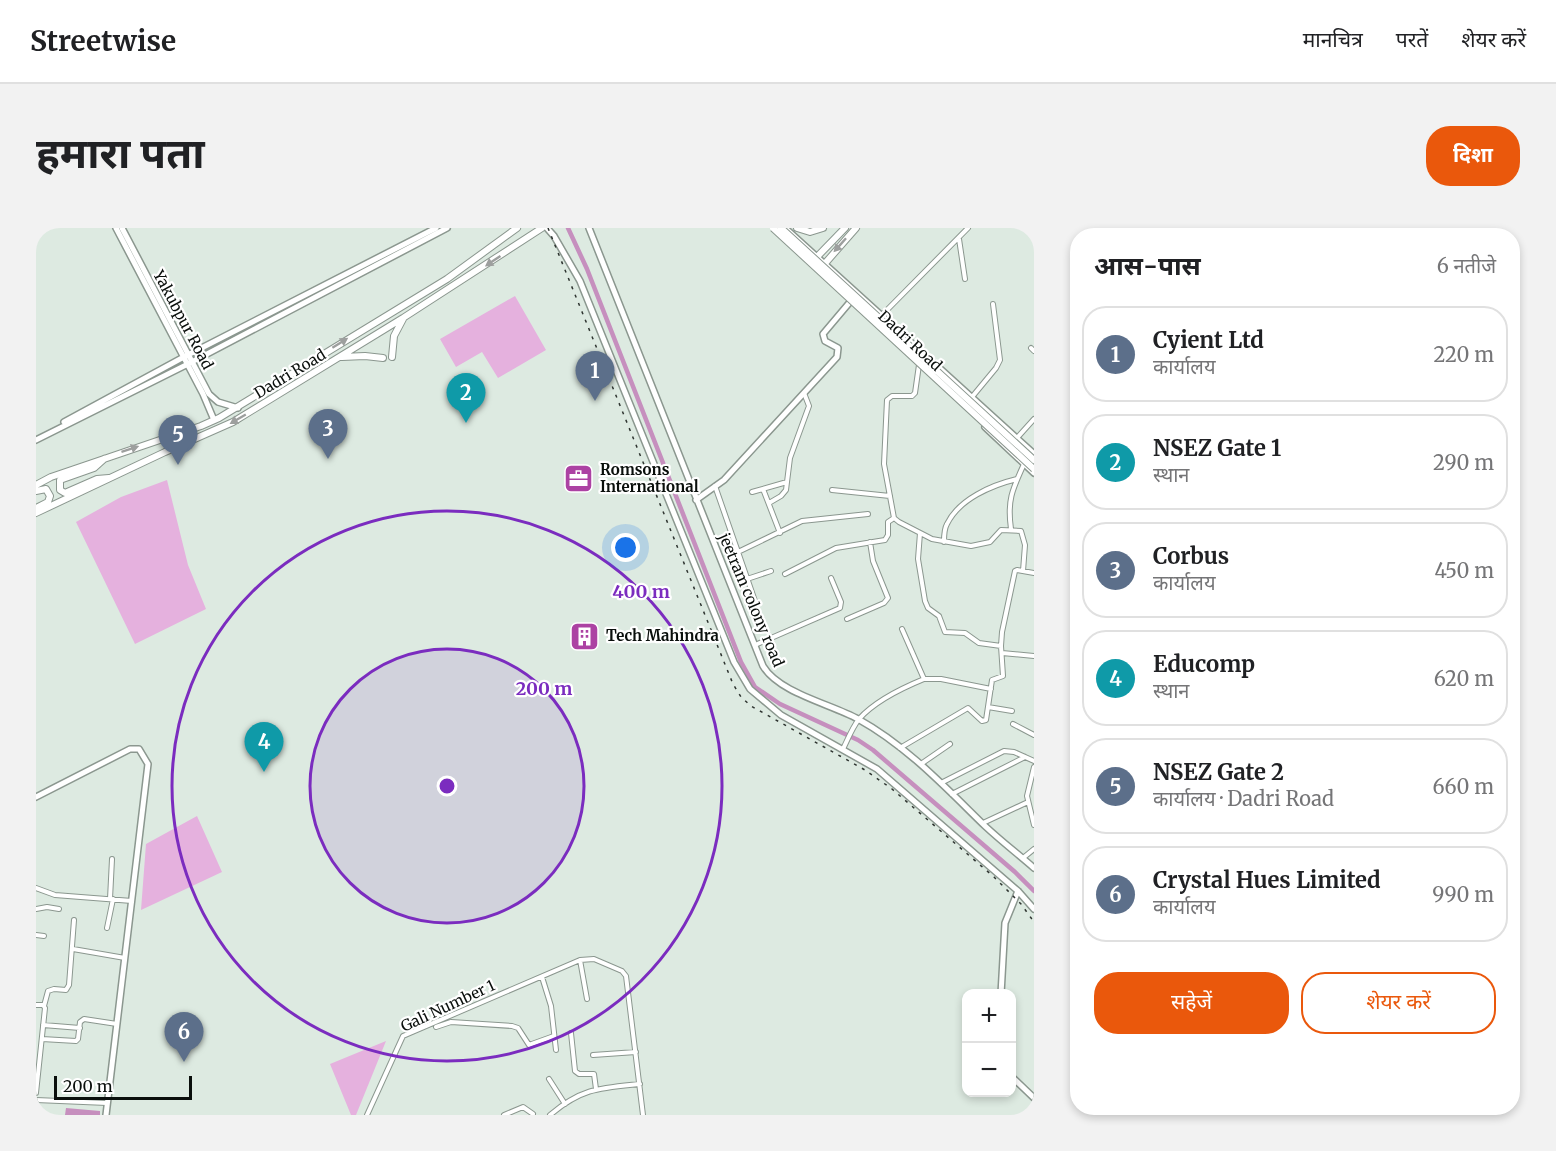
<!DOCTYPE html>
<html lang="hi">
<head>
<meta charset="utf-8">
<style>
  :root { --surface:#fff; --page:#f2f2f2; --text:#202124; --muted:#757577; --line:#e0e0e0; --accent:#ea580c }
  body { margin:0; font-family:Merriweather,"Noto Sans Devanagari",serif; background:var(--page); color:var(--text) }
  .controls { position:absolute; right:18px; bottom:18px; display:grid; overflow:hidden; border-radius:12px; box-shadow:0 3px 9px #0003 }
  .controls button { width:54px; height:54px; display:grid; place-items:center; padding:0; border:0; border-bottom:2px solid var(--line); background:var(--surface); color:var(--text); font:30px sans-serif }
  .scale { position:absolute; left:18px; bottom:15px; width:138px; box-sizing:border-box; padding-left:6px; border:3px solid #0a0f0c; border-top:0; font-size:16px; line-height:21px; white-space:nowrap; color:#0a0f0c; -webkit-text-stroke:4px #fff; paint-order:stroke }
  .you { position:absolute; left:590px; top:320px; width:21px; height:21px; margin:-15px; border:4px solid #fff; border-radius:50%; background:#1a73e8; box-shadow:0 0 0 9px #1a73e833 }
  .badge { display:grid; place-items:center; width:39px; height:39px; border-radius:50%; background:var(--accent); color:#fff; font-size:20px; font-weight:700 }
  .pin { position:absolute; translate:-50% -50px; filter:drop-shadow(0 2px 3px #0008) }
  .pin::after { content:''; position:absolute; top:32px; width:21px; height:18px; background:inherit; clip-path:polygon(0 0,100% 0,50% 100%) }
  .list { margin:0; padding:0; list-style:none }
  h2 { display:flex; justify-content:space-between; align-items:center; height:78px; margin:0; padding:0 24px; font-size:26px }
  h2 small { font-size:20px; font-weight:400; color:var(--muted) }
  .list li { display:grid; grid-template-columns:39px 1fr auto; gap:18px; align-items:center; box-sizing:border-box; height:96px; margin:0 12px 12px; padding:0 12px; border:2px solid var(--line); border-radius:24px }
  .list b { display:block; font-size:22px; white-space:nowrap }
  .list p { margin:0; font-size:20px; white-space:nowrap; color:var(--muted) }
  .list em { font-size:20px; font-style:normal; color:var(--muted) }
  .actions { display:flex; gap:12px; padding:18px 24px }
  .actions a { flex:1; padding:14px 0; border:2px solid var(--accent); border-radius:24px; text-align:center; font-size:21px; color:var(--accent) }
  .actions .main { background:var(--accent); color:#fff }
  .map { position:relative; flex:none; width:998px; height:887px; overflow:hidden; border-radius:24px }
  header { display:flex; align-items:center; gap:36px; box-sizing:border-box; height:84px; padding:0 30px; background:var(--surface); border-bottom:2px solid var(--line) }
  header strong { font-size:28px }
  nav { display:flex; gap:33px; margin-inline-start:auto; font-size:21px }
  .intro { display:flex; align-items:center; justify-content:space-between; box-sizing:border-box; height:144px; padding:0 36px }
  h1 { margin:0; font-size:42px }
  .button { padding:15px 27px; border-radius:24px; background:var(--accent); color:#fff; font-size:21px; font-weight:700 }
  main { display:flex; gap:36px; padding:0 36px }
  aside { flex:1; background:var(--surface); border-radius:24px; box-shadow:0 3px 9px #0003 }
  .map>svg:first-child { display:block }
  .green { fill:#e5b1de }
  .water { fill:#c68fbe }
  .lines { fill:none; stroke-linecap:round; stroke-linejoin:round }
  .canal { stroke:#c68fbe; stroke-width:4.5 }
  .minor-casing { stroke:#8b978f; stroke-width:6 }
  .tertiary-casing { stroke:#8b978f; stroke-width:8 }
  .secondary-casing { stroke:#8b978f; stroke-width:8 }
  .minor { stroke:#fff; stroke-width:4 }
  .tertiary { stroke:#fff; stroke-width:5 }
  .secondary { stroke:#fff; stroke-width:6 }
  .rail { stroke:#2e3430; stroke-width:1.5; stroke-dasharray:3 6; stroke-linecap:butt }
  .secondary-bridge-casing { stroke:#8b978f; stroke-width:8; stroke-linecap:butt }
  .secondary-bridge { stroke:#fff; stroke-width:6 }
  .oneway { fill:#9d9f9e }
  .ring { fill:none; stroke:#7b2cbf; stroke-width:3 }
  .labels { text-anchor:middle; stroke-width:4.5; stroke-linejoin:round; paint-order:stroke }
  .street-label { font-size:15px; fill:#0a0f0c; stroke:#fff }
  .poi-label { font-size:15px; font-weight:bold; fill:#0a0f0c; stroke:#fff; text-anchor:start }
  .centre { fill:#7b2cbf; stroke:#fff; stroke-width:3 }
  .ring-label { font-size:18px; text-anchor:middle; font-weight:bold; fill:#7b2cbf; stroke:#fff; stroke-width:4.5; stroke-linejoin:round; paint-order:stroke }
</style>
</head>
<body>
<header>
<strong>Streetwise</strong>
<nav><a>मानचित्र</a><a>परतें</a><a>शेयर करें</a></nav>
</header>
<div class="intro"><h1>हमारा पता</h1><a class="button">दिशा</a></div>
<main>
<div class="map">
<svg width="998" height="887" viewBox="0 0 998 887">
  <rect width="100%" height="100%" fill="#ddeae1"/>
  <path class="green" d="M 479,68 L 510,122 L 462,150 L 446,124 L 420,139 L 404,111 Z
    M 131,252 L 152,337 L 170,381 L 99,416 L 40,294 L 85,269 Z
    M 161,588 L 186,644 L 105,682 L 110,616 Z
    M 350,813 L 320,887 L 315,887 L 294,836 Z"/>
  <path class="water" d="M 30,880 L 64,883 L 64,887 L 29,887 Z"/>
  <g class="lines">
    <path class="canal" d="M 532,0 L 551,41 L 705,434 L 719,459 L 744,476 L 822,512 L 837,522 L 979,644 L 998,663"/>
    <defs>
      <path id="minor" d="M 923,11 L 929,51
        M 844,89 L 932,0
        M 995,120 L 998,123
        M 883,137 L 879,165 L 876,168 L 856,168 L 851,172 L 848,236 L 858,290 L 863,294 L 896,311 L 935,318 L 954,314 L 965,302 L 985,303 L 989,317 L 987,343
        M 936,169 L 960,140 L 964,132 L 957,76
        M 981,210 L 998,191
        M 679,258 L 702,324 L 766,293 L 832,286
        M 727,261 L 744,305
        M 796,262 L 854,268
        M 716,264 L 751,254
        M 733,275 L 745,268 L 750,262 L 754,230 L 773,178 L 768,165
        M 975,301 C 971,273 976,262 988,236
        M 884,305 L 882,331 L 889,373 L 892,380 L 903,388 L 909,404 L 929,405 L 943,415 L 965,418 L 966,404 L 979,343 L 981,342 L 998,345
        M 908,314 C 908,308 908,301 911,296 C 923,271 956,257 981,251
        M 702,324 L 720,376
        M 749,346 L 800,320 L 849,312 L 852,307 L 852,294 L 858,290
        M 711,351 L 735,343
        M 811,391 L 848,375 L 852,370 L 837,333 L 834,314
        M 866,401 L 888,451 L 905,451 L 955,461
        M 719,417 L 804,380 L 805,374 L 795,350
        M 966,425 L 998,428
        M 952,479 L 976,483
        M 977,496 L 998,507
        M 864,520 L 932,480 L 946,493 L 950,492 L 956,452 L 967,448 L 965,418
        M 807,521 C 812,511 816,500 823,491 C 839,473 866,460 888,451
        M 885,536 L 914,516
        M 998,539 L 991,568 L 998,597
        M 905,555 L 968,523 L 978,524 L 998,533
        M 916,566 L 989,529
        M 947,595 L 992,574
        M 987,630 L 998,621
        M 0,660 L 19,667 L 96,673
        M 74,671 L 76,631
        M 0,681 L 11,679 L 23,681
        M 71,700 L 77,671
        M 0,707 L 8,708
        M 37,721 L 89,730
        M 544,732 L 551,771
        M 506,749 L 515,778 L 520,822
        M 0,777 L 7,777 L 9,780 L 0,865
        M 8,778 L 12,763 L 18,761 L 30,762 L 33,757 L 38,692
        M 7,797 L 44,800
        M 400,799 L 415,794 L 476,798 L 482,800 L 493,817 L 518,808
        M 535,805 L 539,843 L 543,846 L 558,846 L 560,861
        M 6,811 L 40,813 L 42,811 L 44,794 L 48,791 L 81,796
        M 557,827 L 600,824
        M 513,851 L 529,876
        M 0,872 L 71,875
        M 331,887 L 367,808 L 544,732 L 558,731 L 586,743 L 590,748 L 607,887
        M 468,887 L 487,879 L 497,886
        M 514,887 C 546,860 564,860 604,856"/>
      <path id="tertiary" d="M 80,0 L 167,166 L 178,192
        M 86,0 L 173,166 L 182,174 L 202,180
        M 511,0 L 518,8 L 544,53 L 698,434 L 714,461 L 745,487 L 841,541 L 982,663 L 998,681
        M 553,0 L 727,438 C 743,465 795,476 822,491 C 871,518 910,560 949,598 C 965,613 982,626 998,640
        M 749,0 L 998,226
        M 28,194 L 146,130 L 400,0
        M 949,199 L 998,245
        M 0,212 L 150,137 L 411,0
        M 660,272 L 688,252 L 801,129 L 802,120 L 789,113 L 787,106 L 814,74
        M 0,569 L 94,521 L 103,521 L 112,536 L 70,887
        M 965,766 L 969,695 L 982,663
        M 975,848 L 998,870"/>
      <path id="secondary" d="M 761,0 L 774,4 L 787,0
        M 776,34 L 809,0
        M 785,40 L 820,0
        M 306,129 L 329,128 L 347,130
        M 356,129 L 358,108 L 367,91
        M 68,231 L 58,240 L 24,252 L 24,262 L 29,265 L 61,251 L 73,250
        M 0,257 L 15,249 L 165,198 L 183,190 L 411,51 L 481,0
        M 0,263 L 10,261 L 14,268 L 12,274 L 0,280
        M 0,285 L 129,224 L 197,194 L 367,90 L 506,0"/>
    </defs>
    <use href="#minor" class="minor-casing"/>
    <use href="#tertiary" class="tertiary-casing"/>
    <use href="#secondary" class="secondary-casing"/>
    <use href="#minor" class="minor"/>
    <use href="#tertiary" class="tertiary"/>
    <use href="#secondary" class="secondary"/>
    <path class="rail" d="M 512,0 L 697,456 L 705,469 L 715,478 L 829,542 L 856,561 L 958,649 L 985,676 L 998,694"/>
    <defs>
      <path id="secondary-bridge" d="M 737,0 L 998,241
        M 745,0 L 998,232"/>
    </defs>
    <use href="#secondary-bridge" class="secondary-bridge-casing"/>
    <use href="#secondary-bridge" class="secondary-bridge"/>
  </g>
  <defs><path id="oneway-solid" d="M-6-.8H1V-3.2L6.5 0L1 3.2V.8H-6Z" transform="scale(1.5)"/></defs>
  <g class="oneway">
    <use href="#oneway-solid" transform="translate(804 17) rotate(132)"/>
    <use href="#oneway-solid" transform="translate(457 33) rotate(146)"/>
    <use href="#oneway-solid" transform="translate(304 115) rotate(-32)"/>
    <use href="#oneway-solid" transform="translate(202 191) rotate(150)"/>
    <use href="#oneway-solid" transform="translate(94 221) rotate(-18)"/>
  </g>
  <circle cx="411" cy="558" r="137" fill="#7b2cbf" fill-opacity=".12"/>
  <g class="ring">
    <circle cx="411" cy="558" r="137"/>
    <circle cx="411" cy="558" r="275"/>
  </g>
  <defs>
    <symbol id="office-square" viewBox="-11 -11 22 22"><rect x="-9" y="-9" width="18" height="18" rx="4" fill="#ac42a3" stroke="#fff"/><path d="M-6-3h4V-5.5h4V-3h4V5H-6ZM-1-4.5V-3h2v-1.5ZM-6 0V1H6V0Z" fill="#fff"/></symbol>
    <symbol id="building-square" viewBox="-11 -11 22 22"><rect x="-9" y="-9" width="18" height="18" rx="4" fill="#ac42a3" stroke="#fff"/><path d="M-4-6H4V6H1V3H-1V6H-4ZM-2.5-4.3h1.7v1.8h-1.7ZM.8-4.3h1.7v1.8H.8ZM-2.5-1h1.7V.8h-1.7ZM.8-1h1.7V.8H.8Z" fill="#fff"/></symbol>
  </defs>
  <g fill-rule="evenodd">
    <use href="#office-square" x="526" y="234" width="33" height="33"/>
    <use href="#building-square" x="532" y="392" width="33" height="33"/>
  </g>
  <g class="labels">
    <g class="street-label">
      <text transform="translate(147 92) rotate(62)" y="5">Yakubpur Road</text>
      <text transform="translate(874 113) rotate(43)" y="5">Dadri Road</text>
      <text transform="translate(254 146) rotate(-31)" y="5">Dadri Road</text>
      <text transform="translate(715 372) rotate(67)" y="5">jeetram colony road</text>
      <text transform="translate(412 778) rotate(-25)" y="5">Gali Number 1</text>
    </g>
    <g class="poi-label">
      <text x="564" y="247">Romsons<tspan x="564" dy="17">International</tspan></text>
      <text x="570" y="413">Tech Mahindra</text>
    </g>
  </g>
  <circle cx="411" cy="558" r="9" class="centre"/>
  <g class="ring-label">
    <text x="605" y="370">400 m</text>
    <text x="508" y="467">200 m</text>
  </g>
</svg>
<div class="controls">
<button>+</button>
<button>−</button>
</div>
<div class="scale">200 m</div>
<div class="you"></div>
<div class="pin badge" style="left:559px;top:173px;background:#5c6f8a">1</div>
<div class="pin badge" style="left:430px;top:195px;background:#0f9aa8">2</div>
<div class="pin badge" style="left:292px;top:231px;background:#5c6f8a">3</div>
<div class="pin badge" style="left:228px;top:544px;background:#0f9aa8">4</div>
<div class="pin badge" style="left:142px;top:237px;background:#5c6f8a">5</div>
<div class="pin badge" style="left:148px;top:834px;background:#5c6f8a">6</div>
</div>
<aside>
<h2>आस-पास<small>6 नतीजे</small></h2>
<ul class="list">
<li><span class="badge" style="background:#5c6f8a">1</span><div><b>Cyient Ltd</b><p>कार्यालय</p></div><em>220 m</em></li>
<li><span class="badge" style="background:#0f9aa8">2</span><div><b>NSEZ Gate 1</b><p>स्थान</p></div><em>290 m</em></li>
<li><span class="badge" style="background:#5c6f8a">3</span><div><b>Corbus</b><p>कार्यालय</p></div><em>450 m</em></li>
<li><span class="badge" style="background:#0f9aa8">4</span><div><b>Educomp</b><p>स्थान</p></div><em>620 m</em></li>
<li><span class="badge" style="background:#5c6f8a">5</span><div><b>NSEZ Gate 2</b><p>कार्यालय · Dadri Road</p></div><em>660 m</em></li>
<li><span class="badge" style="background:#5c6f8a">6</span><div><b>Crystal Hues Limited</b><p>कार्यालय</p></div><em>990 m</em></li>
</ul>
<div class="actions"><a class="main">सहेजें</a><a>शेयर करें</a></div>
</aside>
</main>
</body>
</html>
